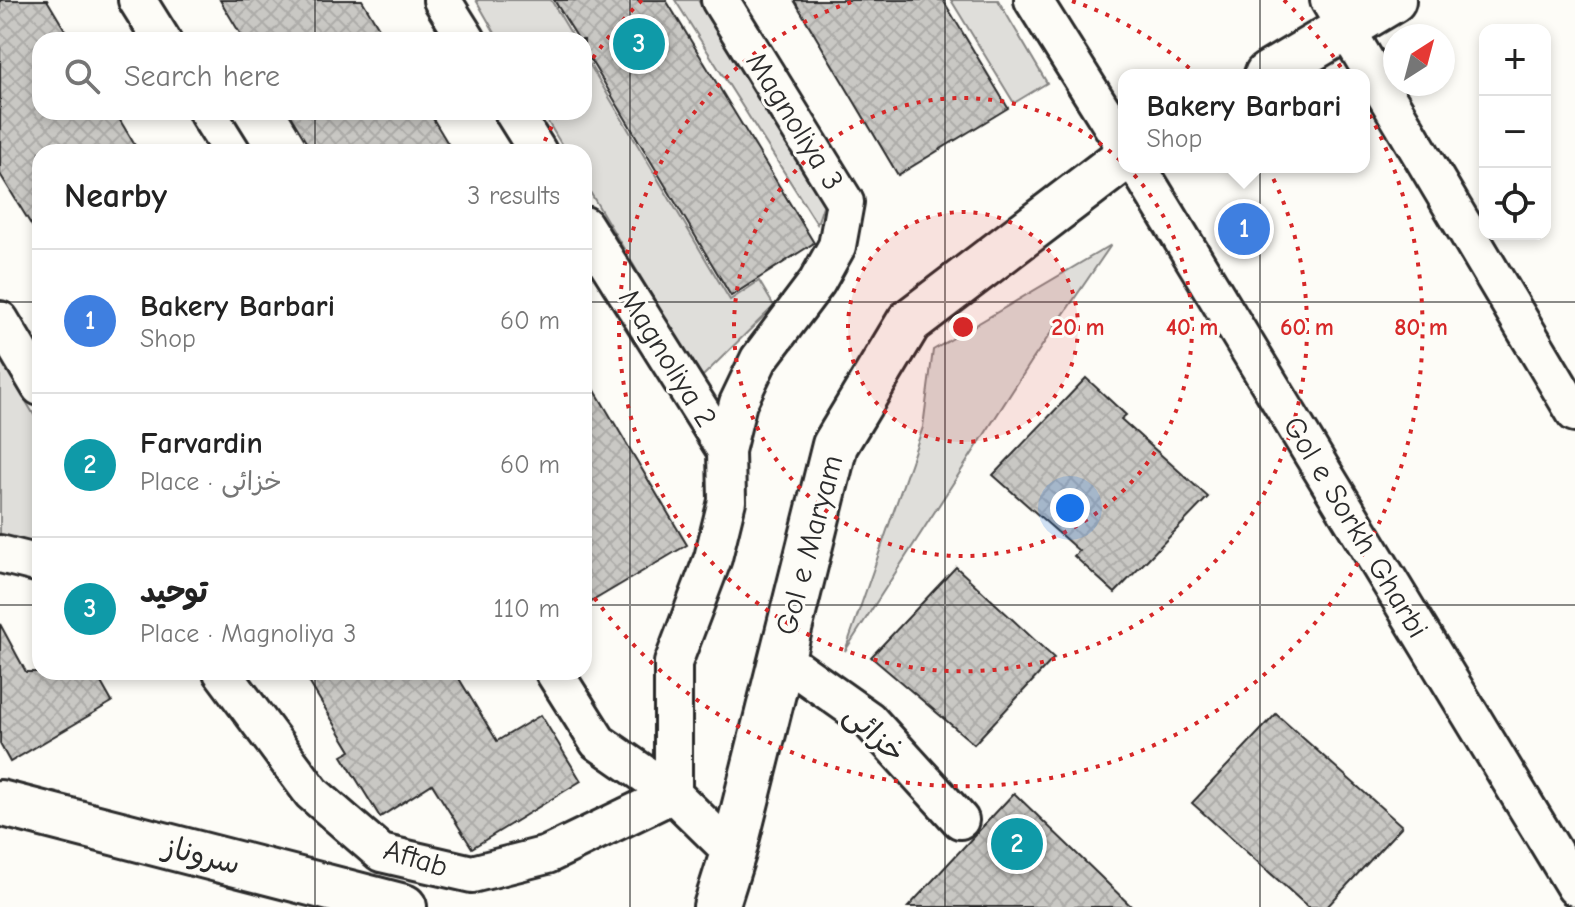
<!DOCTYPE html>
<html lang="en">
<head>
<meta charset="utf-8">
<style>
  :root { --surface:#fff; --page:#f6f6f6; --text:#222; --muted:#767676; --line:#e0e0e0; --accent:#2b2b2b }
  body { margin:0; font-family:"Comic Neue","Playpen Sans Arabic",sans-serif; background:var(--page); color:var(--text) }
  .controls { position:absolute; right:24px; top:24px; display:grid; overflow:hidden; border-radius:16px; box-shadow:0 4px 12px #0003 }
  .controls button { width:72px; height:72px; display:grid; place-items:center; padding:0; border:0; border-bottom:2px solid var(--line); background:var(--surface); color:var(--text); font:40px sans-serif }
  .compass { position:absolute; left:1383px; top:24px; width:72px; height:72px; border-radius:50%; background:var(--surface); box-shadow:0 4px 12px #0003; rotate:36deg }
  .you { position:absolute; left:1070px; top:508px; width:28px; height:28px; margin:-20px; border:6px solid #fff; border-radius:50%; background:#1a73e8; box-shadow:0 0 0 12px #1a73e833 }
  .badge { display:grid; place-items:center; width:52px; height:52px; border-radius:50%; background:var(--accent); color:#fff; font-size:26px; font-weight:700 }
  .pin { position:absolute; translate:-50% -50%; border:4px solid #fff; box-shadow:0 2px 8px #0006 }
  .popup { position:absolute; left:1118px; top:69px; width:252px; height:104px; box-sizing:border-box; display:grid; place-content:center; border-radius:16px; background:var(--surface); filter:drop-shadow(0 2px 6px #0005); font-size:26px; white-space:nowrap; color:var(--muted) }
  .popup b { font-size:30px; color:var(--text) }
  .popup::after { content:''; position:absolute; left:50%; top:100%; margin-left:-16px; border:16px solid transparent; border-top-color:var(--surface) }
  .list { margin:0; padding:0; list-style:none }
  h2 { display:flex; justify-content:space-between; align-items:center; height:104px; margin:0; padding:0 32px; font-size:34px }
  h2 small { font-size:26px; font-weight:400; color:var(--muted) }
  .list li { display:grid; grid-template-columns:52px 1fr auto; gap:24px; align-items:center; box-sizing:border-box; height:144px; padding:0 32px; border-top:2px solid var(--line) }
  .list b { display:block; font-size:30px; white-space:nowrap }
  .list p { margin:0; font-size:26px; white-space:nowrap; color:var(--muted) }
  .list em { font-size:26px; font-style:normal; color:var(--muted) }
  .icon { flex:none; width:44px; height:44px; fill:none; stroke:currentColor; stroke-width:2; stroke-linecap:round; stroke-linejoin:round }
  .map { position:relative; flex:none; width:1575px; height:907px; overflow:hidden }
  .search { position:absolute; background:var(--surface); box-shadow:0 4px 12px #0003; left:32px; top:32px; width:560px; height:88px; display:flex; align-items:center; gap:20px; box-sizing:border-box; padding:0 28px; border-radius:24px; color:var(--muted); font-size:30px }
  .panel { position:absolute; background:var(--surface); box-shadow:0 4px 12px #0003; left:32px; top:144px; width:560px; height:536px; border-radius:24px }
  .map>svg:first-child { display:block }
  .green { fill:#dfdeda; stroke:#858482; stroke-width:2 }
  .building { fill:url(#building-cross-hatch); stroke:#2b2b2b; stroke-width:2 }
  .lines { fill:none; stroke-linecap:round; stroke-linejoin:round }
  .minor-casing { stroke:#2b2b2b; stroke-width:42 }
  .tertiary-casing { stroke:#2b2b2b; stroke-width:50 }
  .minor { stroke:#fdfcf7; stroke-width:36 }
  .tertiary { stroke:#fdfcf7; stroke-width:44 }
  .grid { fill:none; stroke:#2b2b2b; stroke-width:2; stroke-opacity:0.55 }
  .ring { fill:none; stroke:#d62828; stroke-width:4; stroke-dasharray:4 8 }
  .labels { text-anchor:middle; stroke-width:6; stroke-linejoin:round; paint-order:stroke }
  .street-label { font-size:30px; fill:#2b2b2b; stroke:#fdfcf7 }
  .centre { fill:#d62828; stroke:#fdfcf7; stroke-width:4 }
  .ring-label { font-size:24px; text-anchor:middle; font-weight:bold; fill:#d62828; stroke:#fdfcf7; stroke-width:6; stroke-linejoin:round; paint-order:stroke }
</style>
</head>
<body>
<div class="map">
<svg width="1575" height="907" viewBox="0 0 1575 907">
  <defs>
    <pattern id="building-cross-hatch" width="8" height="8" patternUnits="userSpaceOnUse" patternTransform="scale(2)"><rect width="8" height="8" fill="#c9c8c4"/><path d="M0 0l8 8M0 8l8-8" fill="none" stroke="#adaca9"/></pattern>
  </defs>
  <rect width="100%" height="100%" fill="#fdfcf7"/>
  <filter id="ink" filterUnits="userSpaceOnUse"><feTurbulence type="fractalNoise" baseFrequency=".0125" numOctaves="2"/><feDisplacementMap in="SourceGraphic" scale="16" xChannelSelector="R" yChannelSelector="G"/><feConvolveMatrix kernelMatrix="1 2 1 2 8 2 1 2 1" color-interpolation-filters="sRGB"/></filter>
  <g filter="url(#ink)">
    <path class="green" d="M 476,0 L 551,0 L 575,40 L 499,40 Z
      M 675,0 L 698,0 L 824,203 L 817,224 Z
      M 951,0 L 998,0 L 1047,83 L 1014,103 Z
      M 584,55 L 730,300 L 759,281 L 774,306 L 701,378 L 584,182 L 584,152 L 566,152 L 542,112 L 584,112 Z
      M 1111,245 L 1033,359 L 845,651 L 923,427 L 933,350 Z
      M 0,358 L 40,425 L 40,553 L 22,549 L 0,536 Z"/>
    <path class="building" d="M 0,0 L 47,0 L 71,40 L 40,40 L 40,112 L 115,112 L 139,152 L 40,152 L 40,239 L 0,174 Z
      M 220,0 L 362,0 L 386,40 L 244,40 Z
      M 554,0 L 666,0 L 814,243 L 731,296 L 584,49 L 584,40 L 579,40 Z
      M 794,0 L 943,0 L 1008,108 L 898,175 Z
      M 288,112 L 429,112 L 453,152 L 312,152 Z
      M 584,372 L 687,545 L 584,606 Z
      M 1086,378 L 1126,415 L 1121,419 L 1208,497 L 1115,593 L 1074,556 L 1079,551 L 993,475 Z
      M 956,567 L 1054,658 L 974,744 L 871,657 Z
      M 0,624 L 26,672 L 95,672 L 112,702 L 10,762 L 0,744 Z
      M 303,672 L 455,672 L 497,741 L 541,715 L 581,781 L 472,848 L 432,784 L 380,817 L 342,756 L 351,751 Z
      M 1276,714 L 1402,826 L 1327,907 L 1308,907 L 1192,803 Z
      M 1014,793 L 1132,907 L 908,907 Z"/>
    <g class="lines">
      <defs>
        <path id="minor" d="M 137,0 L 162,40
          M 442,0 L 467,40
          M 1033,0 L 1124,145
          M 1329,0 L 1575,413
          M 207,112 L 232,152
          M 513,112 L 538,152
          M 1138,167 L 1575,887
          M 584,225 L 726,451
          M 0,320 L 40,387
          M 0,554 L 40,564
          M 780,657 L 869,720 L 960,820
          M 222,672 L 312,793 L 381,853 L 472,874 L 547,855 L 673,794
          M 554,672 L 598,742 L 673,794 L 733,853
          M 673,794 L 673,663 L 713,558 L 727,501 L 726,451 L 738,403 L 759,359 L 817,282 L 837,246 L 845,202 L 720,0"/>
        <path id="tertiary" d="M 1267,75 L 1393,0
          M 0,803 L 404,907
          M 716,907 L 733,853 L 835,445 L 909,322 L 1124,158"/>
      </defs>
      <use href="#minor" class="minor-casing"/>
      <use href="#tertiary" class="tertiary-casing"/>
      <use href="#minor" class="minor"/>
      <use href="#tertiary" class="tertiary"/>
    </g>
  </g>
  <path class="grid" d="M 315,0 L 315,40M 630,0 L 630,907M 945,0 L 945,907M 1260,0 L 1260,907M 315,112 L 315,152M 0,302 L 40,302M 584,302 L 1575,302M 0,605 L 40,605M 584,605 L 1575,605M 315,672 L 315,907"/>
  <circle cx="963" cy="327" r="115" fill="#d62828" fill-opacity=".12"/>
  <g class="ring">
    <circle cx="963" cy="327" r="115"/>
    <circle cx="963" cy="327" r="229"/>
    <path d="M1072 1A344 344 0 1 1 854 1"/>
    <path d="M540 152A458 458 0 0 1 557 116M586 68A458 458 0 0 1 642 0M1284 0A458 458 0 1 1 586 586"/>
  </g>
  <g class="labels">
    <g class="street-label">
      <text transform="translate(795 121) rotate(58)" y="10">Magnoliya 3</text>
      <text transform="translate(668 358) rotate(58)" y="10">Magnoliya 2</text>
      <text transform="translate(1356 527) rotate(59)" y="10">Gol e Sorkh Gharbi</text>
      <text transform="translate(809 545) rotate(-75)" y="10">Gol e Maryam</text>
      <text transform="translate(875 733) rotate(43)" y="10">خزائی</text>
      <text transform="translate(202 855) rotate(14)" y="10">سروناز</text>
      <text transform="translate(416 858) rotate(17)" y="10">Aftab</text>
    </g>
  </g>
  <circle cx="963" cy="327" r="12" class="centre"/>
  <g class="ring-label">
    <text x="1078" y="335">20 m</text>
    <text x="1192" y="335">40 m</text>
    <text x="1307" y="335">60 m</text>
    <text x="1421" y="335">80 m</text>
  </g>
</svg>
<div class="controls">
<button>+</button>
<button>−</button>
<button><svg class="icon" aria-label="locate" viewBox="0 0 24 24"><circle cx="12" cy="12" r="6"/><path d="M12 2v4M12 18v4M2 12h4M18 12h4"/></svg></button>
</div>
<svg class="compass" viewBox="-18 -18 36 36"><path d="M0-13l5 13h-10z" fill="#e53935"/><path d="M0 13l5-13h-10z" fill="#767676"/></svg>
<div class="you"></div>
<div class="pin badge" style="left:1244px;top:229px;background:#3f7fe0">1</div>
<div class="popup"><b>Bakery Barbari</b>Shop</div>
<div class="pin badge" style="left:1017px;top:844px;background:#0f9aa8">2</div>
<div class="pin badge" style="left:639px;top:44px;background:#0f9aa8">3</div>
<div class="search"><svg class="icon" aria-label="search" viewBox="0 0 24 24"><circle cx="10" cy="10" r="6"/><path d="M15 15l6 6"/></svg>Search here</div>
<section class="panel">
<h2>Nearby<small>3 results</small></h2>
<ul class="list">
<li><span class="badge" style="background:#3f7fe0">1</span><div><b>Bakery Barbari</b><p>Shop</p></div><em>60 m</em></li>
<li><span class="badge" style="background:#0f9aa8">2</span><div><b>Farvardin</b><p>Place · خزائی</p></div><em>60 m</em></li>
<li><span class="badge" style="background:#0f9aa8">3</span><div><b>توحید</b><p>Place · Magnoliya 3</p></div><em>110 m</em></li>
</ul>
</section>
</div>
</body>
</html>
